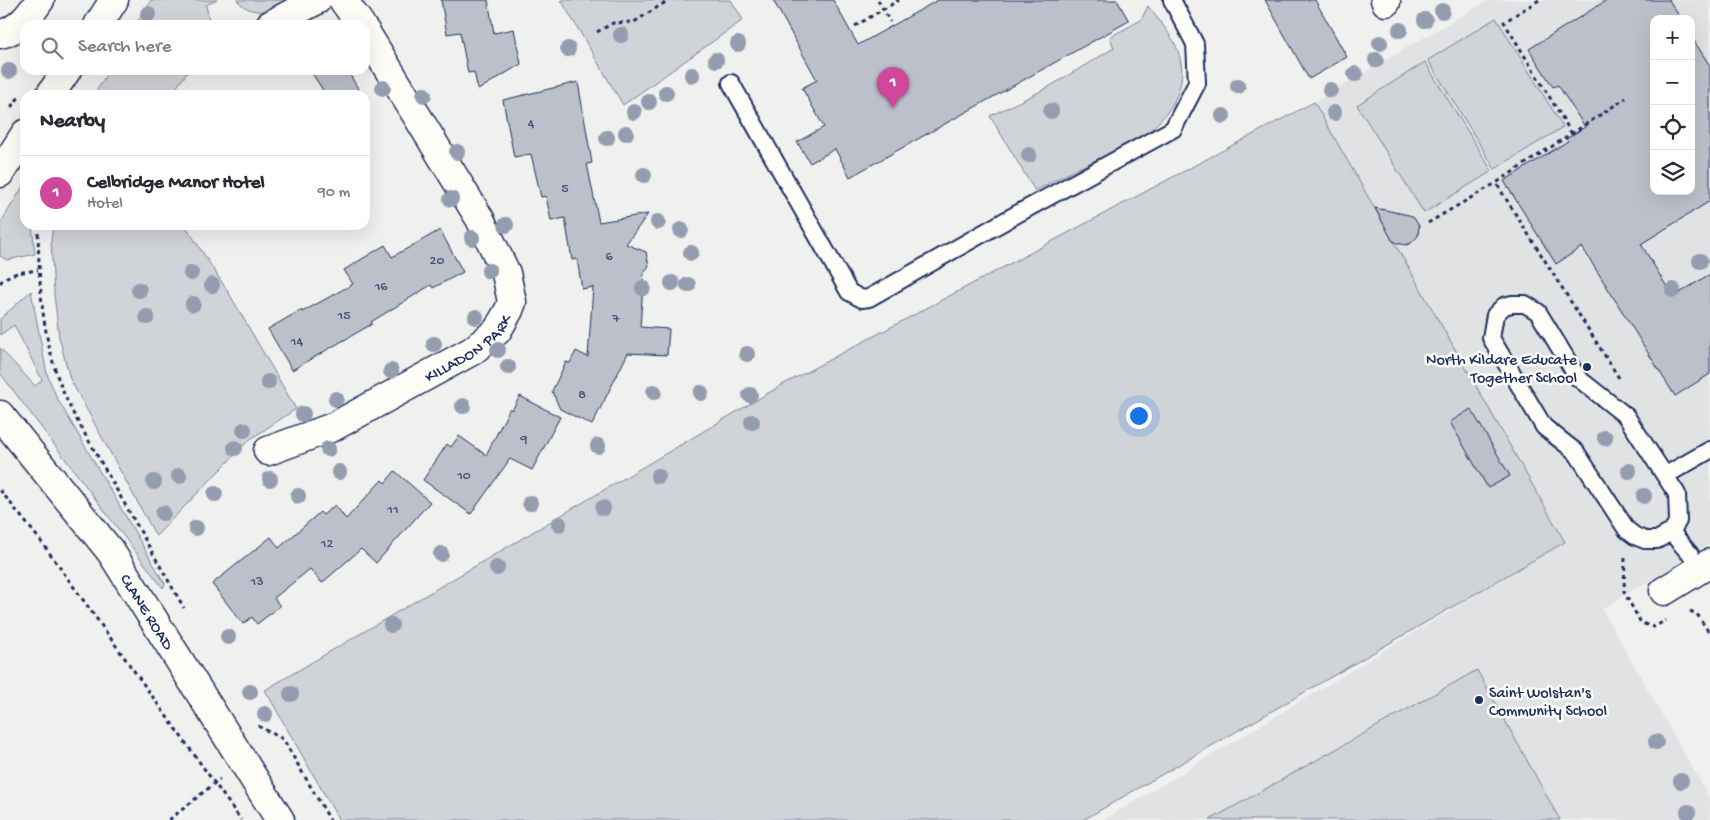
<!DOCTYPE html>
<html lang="en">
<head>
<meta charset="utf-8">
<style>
  :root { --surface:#fff; --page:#f2f2f3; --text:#2b2b33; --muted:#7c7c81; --line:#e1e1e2; --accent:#111827 }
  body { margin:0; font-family:"Gochi Hand",sans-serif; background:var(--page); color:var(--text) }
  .controls { position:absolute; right:15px; top:15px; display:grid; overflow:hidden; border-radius:10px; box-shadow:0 5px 20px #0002 }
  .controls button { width:45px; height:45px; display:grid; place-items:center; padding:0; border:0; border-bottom:1px solid var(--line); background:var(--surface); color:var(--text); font:25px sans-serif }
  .you { position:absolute; left:1138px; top:415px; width:18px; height:18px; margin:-12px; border:4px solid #fff; border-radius:50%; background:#1a73e8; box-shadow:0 0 0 8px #1a73e833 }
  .badge { display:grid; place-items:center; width:32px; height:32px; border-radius:50%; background:var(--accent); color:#fff; font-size:16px; font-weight:700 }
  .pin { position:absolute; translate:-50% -41px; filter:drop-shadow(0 1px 2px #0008) }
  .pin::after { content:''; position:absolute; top:26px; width:18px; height:15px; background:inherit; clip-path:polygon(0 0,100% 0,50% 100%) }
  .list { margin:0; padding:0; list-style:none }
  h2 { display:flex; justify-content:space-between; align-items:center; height:65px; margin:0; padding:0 20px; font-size:21px }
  h2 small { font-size:16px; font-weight:400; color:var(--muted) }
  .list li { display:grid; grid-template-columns:32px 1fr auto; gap:15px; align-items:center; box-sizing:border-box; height:75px; padding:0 20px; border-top:1px solid var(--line) }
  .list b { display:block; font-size:19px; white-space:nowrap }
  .list p { margin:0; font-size:16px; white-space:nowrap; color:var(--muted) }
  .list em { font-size:16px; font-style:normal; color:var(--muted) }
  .icon { flex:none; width:28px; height:28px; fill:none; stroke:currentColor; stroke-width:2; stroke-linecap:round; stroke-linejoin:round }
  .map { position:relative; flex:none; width:1710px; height:820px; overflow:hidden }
  .search { position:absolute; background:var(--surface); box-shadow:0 5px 20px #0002; left:20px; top:20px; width:350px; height:55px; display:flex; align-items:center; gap:12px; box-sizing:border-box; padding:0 18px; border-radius:15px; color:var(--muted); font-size:19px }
  .panel { position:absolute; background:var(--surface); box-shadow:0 5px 20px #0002; left:20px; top:90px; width:350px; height:140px; border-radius:15px }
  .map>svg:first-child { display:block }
  .built { fill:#e0e2e3; fill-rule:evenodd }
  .green { fill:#d0d3d8; stroke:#76819b }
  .building { fill:#bbc0ca; stroke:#1b2f5e }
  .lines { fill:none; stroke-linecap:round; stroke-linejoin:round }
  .service-casing { stroke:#1b2f5e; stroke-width:20 }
  .minor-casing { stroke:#1b2f5e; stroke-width:31 }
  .secondary-casing { stroke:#1b2f5e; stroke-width:31 }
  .path { stroke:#1b2f5e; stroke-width:3; stroke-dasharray:4 4; stroke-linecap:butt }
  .service { stroke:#fdfcf7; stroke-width:16 }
  .minor { stroke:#fdfcf7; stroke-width:28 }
  .secondary { stroke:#fdfcf7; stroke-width:28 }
  .tree { fill:#949caf }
  .poi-dot { fill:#1b2f5e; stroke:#fdfcf7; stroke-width:2 }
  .labels { text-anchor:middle; stroke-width:5; stroke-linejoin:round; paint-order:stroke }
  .number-label { font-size:14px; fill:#435379 }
  .street-label { font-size:16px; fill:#1b2f5e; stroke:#fdfcf7 }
  .poi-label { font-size:16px; fill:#1b2f5e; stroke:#fdfcf7; text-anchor:end }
</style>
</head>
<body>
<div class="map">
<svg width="1710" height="820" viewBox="0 0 1710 820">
  <rect width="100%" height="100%" fill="#f0f0ee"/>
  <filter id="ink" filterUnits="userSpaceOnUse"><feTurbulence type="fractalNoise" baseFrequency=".02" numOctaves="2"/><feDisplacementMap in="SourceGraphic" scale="10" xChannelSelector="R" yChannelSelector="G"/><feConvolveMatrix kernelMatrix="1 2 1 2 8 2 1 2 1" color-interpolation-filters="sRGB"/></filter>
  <g filter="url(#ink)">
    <path class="built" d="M 1489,0 L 1710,0 L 1710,544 L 1602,609 L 1710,799 L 1710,820 L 1104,820 L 1564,542 L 1314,102 ZM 1654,19 L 1691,19 L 1691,191 L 1654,191 Z"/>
    <path class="green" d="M 151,0 L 217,0 L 206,5 L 210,25 L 136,25 Z
      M 237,0 L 300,0 C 280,9 253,20 237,0 Z
      M 561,0 L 731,0 L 743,20 L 623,105 Z
      M 1148,6 C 1156,17 1166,28 1173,40 C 1196,82 1170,119 1134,142 C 1119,152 1100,158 1083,166 C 1067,174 1051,182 1035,191 L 990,116 L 1047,88 L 1114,48 L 1110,37 L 1141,20 Z
      M 1496,18 L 1563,127 L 1495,169 L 1428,60 Z
      M 1425,62 L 1492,171 L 1424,213 L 1357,105 Z
      M 109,70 L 189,70 L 171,95 L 94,95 Z
      M 1314,102 L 1565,542 L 1083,820 L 339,820 L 265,690 L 782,385 Z
      M 25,183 L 25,225 L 32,225 L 35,254 L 7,260 L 0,256 L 0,224 Z
      M 53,225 L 185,225 L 230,295 L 296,409 L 249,440 L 156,536 L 70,379 L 59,337 L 54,294 L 51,241 Z
      M 31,291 L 47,374 L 57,398 L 165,584 L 163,588 L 0,373 L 0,348 L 35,386 L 42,380 L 14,325 L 0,335 L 0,319 Z
      M 1477,670 L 1560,820 L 1210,820 Z"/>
    <path class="building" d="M 441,0 L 488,0 L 494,33 L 514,29 L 521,64 L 478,90 L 474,72 L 468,73 L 460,32 L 447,34 Z
      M 773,0 L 833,0 L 858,45 L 938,0 L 1117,0 L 1129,21 L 850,177 L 835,149 L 810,163 L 797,142 L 824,127 L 802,88 L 817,80 Z
      M 1265,0 L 1315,0 L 1347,57 L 1309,79 Z
      M 1607,0 L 1669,0 L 1681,19 L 1654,19 L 1654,191 L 1691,191 L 1691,36 L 1710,66 L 1710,201 L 1641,244 L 1673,297 L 1710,274 L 1710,374 L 1675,396 L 1582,247 L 1556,264 L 1504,181 L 1568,141 L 1566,139 L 1585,127 L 1558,85 L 1553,87 L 1529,49 Z
      M 310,70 L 347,70 L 362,95 L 326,95 Z
      M 578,82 L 592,163 L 587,164 L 599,222 L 648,214 L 626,244 L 646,252 L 649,266 L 644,272 L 640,327 L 669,329 L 667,355 L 628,353 L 592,425 L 560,409 L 552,391 L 566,362 L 570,363 L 576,351 L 588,357 L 593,287 L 582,289 L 577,259 L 572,260 L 565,218 L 551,221 L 546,196 L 541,197 L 531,154 L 514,157 L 503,100 Z
      M 1375,208 L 1409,215 L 1414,218 L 1419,226 L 1418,236 L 1411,243 L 1406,245 L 1397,243 L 1392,240 Z
      M 440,230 L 463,272 L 433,288 L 431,285 L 371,322 L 372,324 L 292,370 L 268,329 L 301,310 L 302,312 L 353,284 L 344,270 L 385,245 L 392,257 Z
      M 520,396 L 560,417 L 532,470 L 510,459 L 471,514 L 423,480 L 447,444 L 451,447 L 459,436 L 486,455 L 510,408 L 512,410 Z
      M 1471,409 L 1510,476 L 1488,488 L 1450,422 Z
      M 395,471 L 430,502 L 376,563 L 361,549 L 322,583 L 310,569 L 274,598 L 280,606 L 257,624 L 252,617 L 243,624 L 212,584 L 271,537 L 279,548 L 320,512 L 323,515 L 335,505 L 346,519 L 382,480 L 385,483 Z"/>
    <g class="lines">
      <defs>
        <path id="service" d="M 731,83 L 849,292 L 862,299 L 869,298 L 1017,214 L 1173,129 L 1197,83 L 1195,44 L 1172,0
          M 1512,304 L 1525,304 L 1538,312 L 1578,378 L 1626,416 L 1677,494 L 1678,521 L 1671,532 L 1657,540 L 1645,540 L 1635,536 L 1627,530 L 1576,452 L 1544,427 L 1491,338 L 1495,315 L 1504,306 Z
          M 1666,475 L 1710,450
          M 1671,532 L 1690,554"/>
        <g id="minor">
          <path d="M 343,0 L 361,25"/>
          <path d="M 1385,0 L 1386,2"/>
          <path d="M 270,25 L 317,0"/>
          <path d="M 0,34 C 18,31 30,15 40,0"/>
          <path id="s1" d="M 268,451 L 333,427 L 472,351 L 497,331 L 509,310 L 512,302 L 506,273 L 480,219 L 365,31"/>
          <path d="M 1664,591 L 1710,563"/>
        </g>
        <g id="secondary">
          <path d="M 98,25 L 114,0"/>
          <path d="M 50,95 L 67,70"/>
          <path d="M 0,173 L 25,134"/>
          <path id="s2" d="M 0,415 L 111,552 L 280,820"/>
        </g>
      </defs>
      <use href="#service" class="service-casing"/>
      <use href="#minor" class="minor-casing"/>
      <use href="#secondary" class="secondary-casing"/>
      <path class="path" d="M 878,0 L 890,22
        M 1539,0 L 1504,22 L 1572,134
        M 855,26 L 899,0
        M 597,32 L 613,23 L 634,22 L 669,0
        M 11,107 L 20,96
        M 1428,223 L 1496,183
        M 38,225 C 39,291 42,353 73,413 L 184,608
        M 0,283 C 8,272 26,272 38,270
        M 1619,378 L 1496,183 L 1626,98
        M 0,490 L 40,540 L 241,820
        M 1625,558 L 1624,592 L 1641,623 L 1654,627 L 1666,620
        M 1690,611 L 1697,614 L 1710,634
        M 258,726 L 283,739 L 330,820
        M 169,820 L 220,779"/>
      <use href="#service" class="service"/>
      <use href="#minor" class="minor"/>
      <use href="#secondary" class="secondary"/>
    </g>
    <g class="tree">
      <circle cx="1442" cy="11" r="8"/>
      <circle cx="148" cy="14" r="8"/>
      <circle cx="1425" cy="20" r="8"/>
      <circle cx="1400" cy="30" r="8"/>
      <circle cx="621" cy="35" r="8"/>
      <circle cx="1380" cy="43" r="8"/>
      <circle cx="738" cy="44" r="8"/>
      <circle cx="568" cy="49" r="8"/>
      <circle cx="716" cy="60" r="8"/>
      <circle cx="1376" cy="60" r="8"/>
      <circle cx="9" cy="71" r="8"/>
      <circle cx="1355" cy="74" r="8"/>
      <circle cx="692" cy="75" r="8"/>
      <circle cx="1238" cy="86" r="8"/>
      <circle cx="383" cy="88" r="8"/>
      <circle cx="1330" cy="90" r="8"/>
      <circle cx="666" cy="93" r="8"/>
      <circle cx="424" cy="95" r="8"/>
      <circle cx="649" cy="102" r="8"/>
      <circle cx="1051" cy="111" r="8"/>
      <circle cx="634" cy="112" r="8"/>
      <circle cx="1334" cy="113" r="8"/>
      <circle cx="1223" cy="116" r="8"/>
      <circle cx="626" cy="133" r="8"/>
      <circle cx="607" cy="138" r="8"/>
      <circle cx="457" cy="152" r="8"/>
      <circle cx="1029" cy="155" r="8"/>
      <circle cx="644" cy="175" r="8"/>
      <circle cx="451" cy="199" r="8"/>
      <circle cx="658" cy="222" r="8"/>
      <circle cx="506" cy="225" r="8"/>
      <circle cx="681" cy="230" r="8"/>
      <circle cx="472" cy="238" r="8"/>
      <circle cx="691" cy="253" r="8"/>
      <circle cx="1700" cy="261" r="8"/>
      <circle cx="489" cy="271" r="8"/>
      <circle cx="191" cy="273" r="8"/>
      <circle cx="672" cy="283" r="8"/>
      <circle cx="212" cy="285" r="8"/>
      <circle cx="688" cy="285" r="8"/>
      <circle cx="643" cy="288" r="8"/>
      <circle cx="139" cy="290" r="8"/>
      <circle cx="1673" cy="290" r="8"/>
      <circle cx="193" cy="304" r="8"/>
      <circle cx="147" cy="317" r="8"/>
      <circle cx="476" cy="317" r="8"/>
      <circle cx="434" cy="344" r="8"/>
      <circle cx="498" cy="350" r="8"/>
      <circle cx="747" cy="354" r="8"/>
      <circle cx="508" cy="367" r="8"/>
      <circle cx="391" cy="371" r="8"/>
      <circle cx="268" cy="382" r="8"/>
      <circle cx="654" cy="392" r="8"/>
      <circle cx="701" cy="393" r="8"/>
      <circle cx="750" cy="395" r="8"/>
      <circle cx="336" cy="399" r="8"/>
      <circle cx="463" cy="406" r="8"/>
      <circle cx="303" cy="414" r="8"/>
      <circle cx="752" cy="422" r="8"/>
      <circle cx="244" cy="430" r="8"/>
      <circle cx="1605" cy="438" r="8"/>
      <circle cx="598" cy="446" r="8"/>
      <circle cx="235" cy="448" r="8"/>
      <circle cx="328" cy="449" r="8"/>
      <circle cx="1629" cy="471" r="8"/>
      <circle cx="339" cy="472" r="8"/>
      <circle cx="179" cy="476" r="8"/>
      <circle cx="658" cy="476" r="8"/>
      <circle cx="270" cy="479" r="8"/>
      <circle cx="154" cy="482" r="8"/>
      <circle cx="215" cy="494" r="8"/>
      <circle cx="298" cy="496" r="8"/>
      <circle cx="1644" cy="496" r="8"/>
      <circle cx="530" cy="503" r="8"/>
      <circle cx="603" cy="508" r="8"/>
      <circle cx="163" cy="513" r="8"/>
      <circle cx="559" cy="524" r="8"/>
      <circle cx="196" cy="528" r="8"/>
      <circle cx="441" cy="554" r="8"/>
      <circle cx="497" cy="568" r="8"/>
      <circle cx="391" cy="625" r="8"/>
      <circle cx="228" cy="637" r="8"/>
      <circle cx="250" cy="692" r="8"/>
      <circle cx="291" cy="694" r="8"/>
      <circle cx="265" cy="714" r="8"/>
      <circle cx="1656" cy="742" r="8"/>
      <circle cx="1681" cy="781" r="8"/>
      <circle cx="1688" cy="812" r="8"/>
    </g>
  </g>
  <g class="poi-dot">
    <circle cx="1587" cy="367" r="5"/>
    <circle cx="1479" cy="700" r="5"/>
  </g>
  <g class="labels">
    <g class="number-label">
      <text x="531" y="127">4</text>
      <text x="565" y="192">5</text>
      <text x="609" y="260">6</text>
      <text x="437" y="264">20</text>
      <text x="381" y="290">16</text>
      <text x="344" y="319">15</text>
      <text x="616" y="322">7</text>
      <text x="297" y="345">14</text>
      <text x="582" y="398">8</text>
      <text x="524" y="443">9</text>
      <text x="464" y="479">10</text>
      <text x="393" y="513">11</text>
      <text x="327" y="547">12</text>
      <text x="257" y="585">13</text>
    </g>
    <g class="street-label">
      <text dy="6" stroke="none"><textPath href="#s1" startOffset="226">KILLADON PARK</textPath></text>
      <text dy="6" stroke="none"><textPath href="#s2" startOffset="246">CLANE ROAD</textPath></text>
    </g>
    <g class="poi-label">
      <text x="1577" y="364">North Kildare Educate<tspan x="1577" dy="18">Together School</tspan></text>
      <text x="1489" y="697" text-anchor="start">Saint Wolstan's<tspan x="1489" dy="18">Community School</tspan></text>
    </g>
  </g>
</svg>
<div class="controls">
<button>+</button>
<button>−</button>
<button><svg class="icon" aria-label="locate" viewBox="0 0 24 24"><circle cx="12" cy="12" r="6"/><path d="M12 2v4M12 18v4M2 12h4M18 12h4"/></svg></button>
<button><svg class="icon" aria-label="layers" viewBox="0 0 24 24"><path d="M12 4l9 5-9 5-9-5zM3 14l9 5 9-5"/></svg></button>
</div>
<div class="you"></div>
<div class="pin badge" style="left:893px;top:108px;background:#d1479c">1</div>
<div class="search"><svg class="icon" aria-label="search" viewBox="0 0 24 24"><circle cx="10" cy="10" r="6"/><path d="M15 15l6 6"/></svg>Search here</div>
<section class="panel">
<h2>Nearby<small></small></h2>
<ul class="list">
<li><span class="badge" style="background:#d1479c">1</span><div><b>Celbridge Manor Hotel</b><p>Hotel</p></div><em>90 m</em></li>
</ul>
</section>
</div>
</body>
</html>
